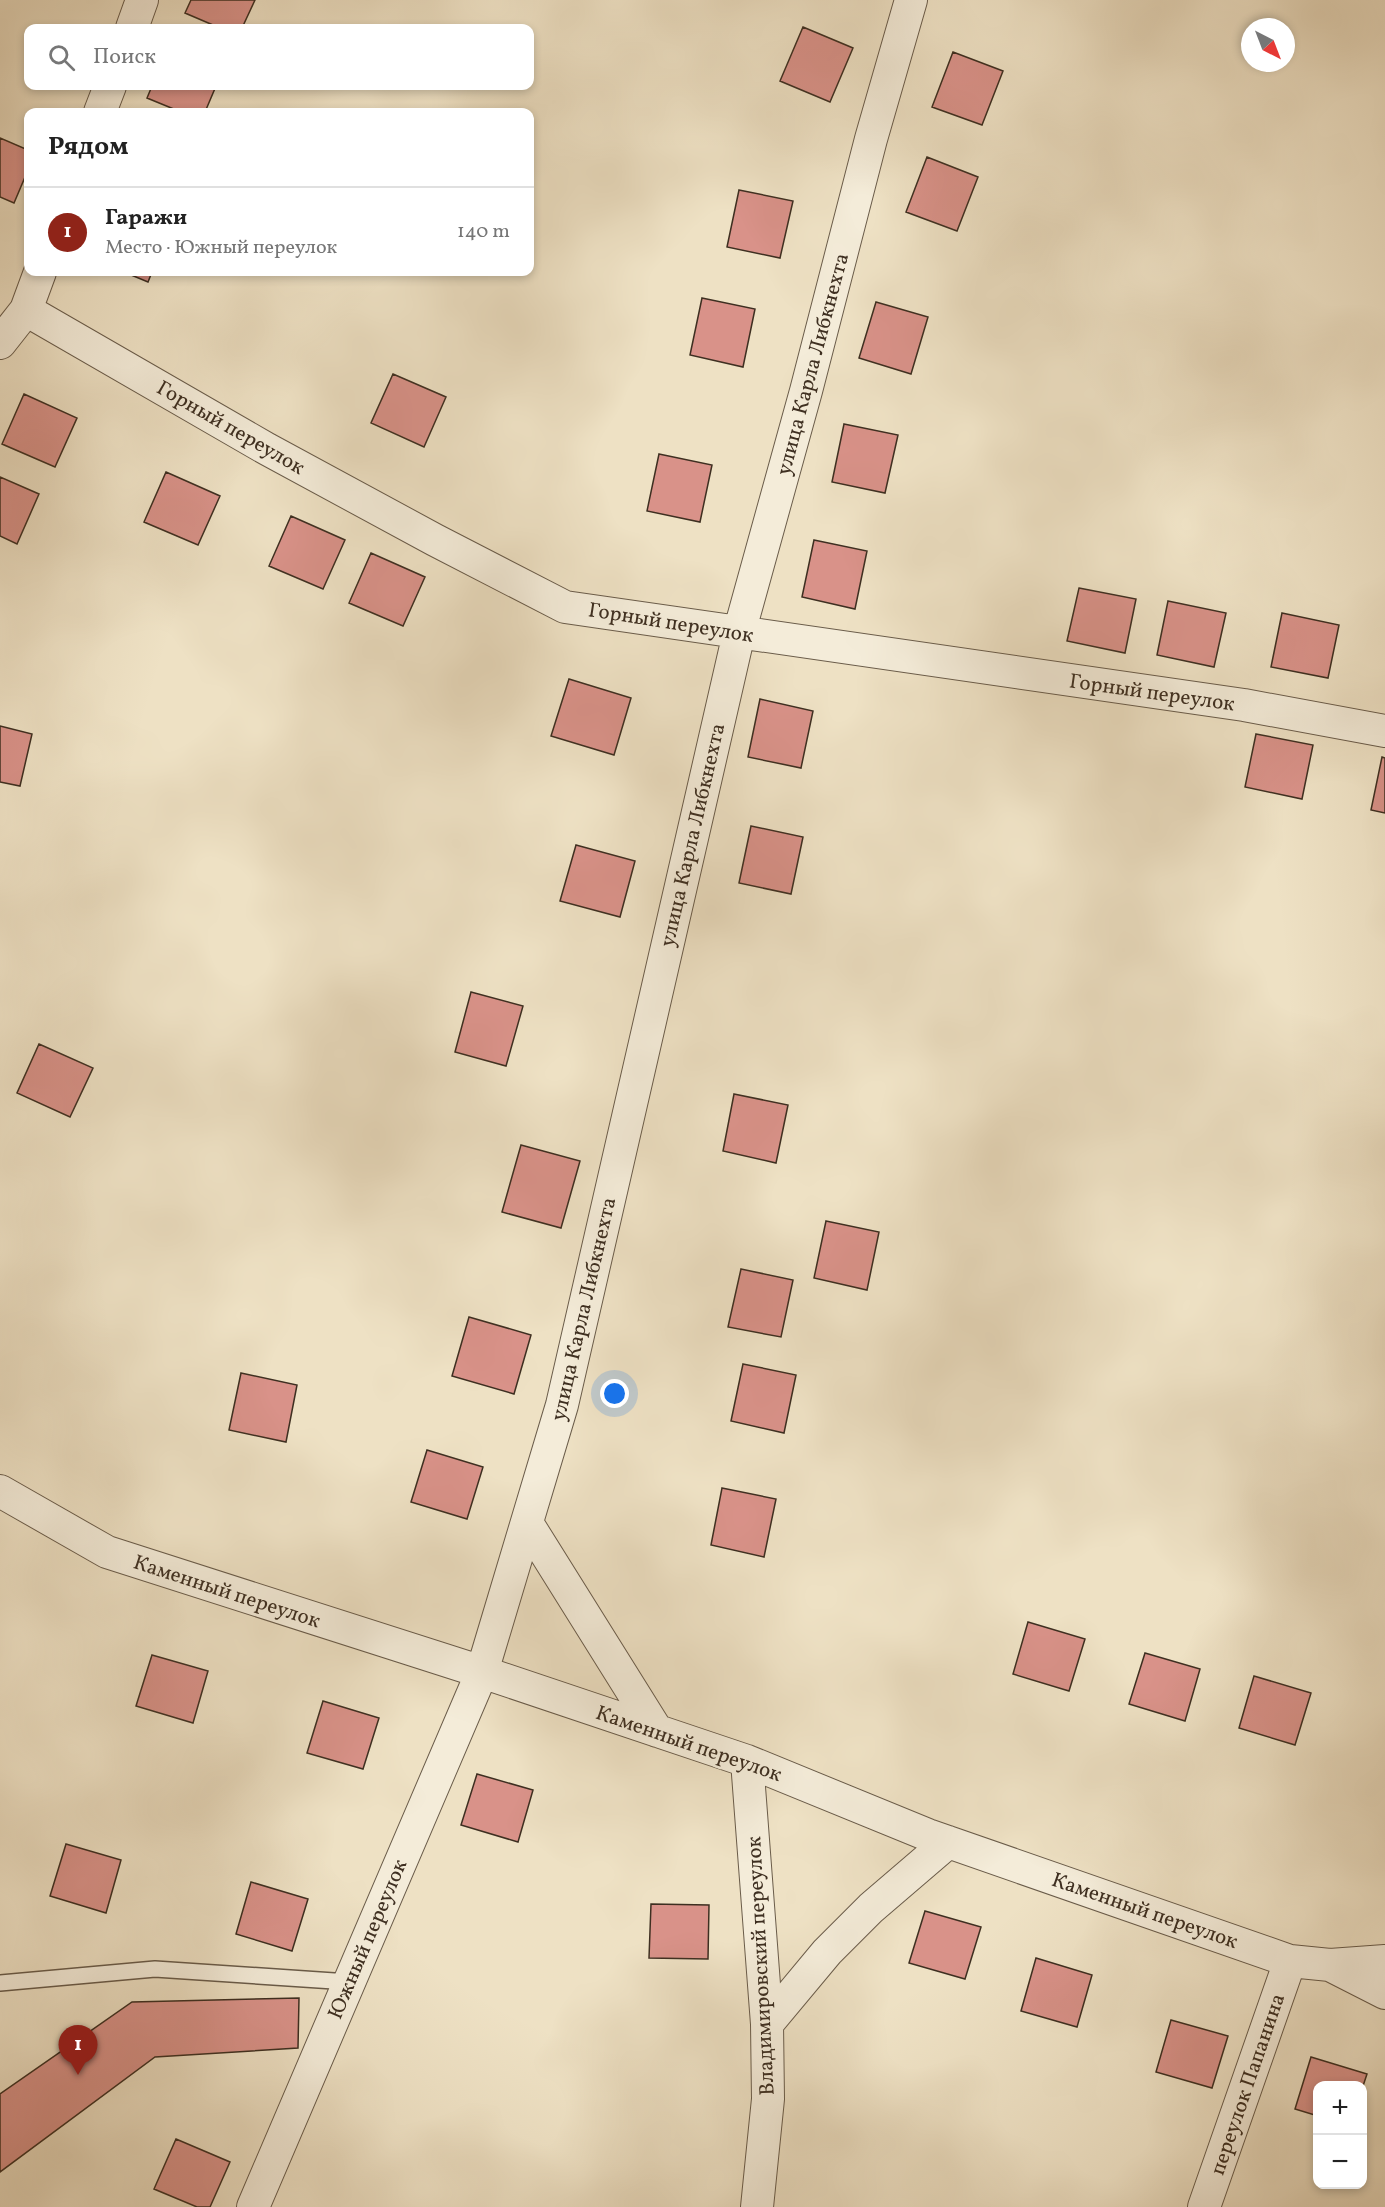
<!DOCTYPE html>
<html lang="ru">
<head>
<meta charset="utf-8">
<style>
  :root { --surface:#fff; --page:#f2f2f2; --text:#222; --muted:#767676; --line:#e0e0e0; --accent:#8f2418 }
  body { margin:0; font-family:Vollkorn,serif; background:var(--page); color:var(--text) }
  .controls { position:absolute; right:18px; bottom:18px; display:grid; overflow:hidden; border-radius:12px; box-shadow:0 3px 9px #0003 }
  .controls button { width:54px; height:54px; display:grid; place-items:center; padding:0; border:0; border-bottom:2px solid var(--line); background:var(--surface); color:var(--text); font:30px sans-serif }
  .compass { position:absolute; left:1241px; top:18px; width:54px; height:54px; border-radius:50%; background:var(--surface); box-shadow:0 3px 9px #0003; rotate:138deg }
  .you { position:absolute; left:615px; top:1394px; width:21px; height:21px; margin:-15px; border:4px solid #fff; border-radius:50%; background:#1a73e8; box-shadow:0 0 0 9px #1a73e833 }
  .badge { display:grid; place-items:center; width:39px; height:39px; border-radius:50%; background:var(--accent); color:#fff; font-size:20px; font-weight:700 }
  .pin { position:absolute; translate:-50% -50px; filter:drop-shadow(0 2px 3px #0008) }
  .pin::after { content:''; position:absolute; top:32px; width:21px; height:18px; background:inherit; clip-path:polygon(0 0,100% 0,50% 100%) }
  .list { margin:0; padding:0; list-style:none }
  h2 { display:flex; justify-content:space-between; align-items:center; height:78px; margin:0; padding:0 24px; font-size:26px }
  h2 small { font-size:20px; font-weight:400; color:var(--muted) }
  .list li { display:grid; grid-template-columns:39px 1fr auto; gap:18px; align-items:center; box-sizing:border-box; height:90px; padding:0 24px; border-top:2px solid var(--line) }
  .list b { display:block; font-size:22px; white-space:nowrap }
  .list p { margin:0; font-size:20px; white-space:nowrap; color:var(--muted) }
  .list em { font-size:20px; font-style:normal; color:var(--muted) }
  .icon { flex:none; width:33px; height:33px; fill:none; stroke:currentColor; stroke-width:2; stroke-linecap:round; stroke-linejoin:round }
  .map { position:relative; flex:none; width:1385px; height:2207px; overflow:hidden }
  .search { position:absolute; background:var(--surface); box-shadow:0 3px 9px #0003; left:24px; top:24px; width:510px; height:66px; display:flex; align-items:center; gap:15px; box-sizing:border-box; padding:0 21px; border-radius:12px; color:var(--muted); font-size:22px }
  .panel { position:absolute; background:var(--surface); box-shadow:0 3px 9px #0003; left:24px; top:108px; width:510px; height:168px; border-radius:12px }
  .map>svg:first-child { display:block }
  .building { fill:#d99289; stroke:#3e2f21; stroke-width:1.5 }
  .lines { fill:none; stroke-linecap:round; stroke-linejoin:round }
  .service-casing { stroke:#6a5c4a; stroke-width:18 }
  .minor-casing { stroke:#6a5c4a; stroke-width:34 }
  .service { stroke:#f4ecd9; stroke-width:15 }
  .minor { stroke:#f4ecd9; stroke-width:32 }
  .labels { text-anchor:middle; stroke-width:5; stroke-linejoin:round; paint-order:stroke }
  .street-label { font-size:21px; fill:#3e2f21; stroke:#f4ecd9 }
</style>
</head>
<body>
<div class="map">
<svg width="1385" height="2207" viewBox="0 0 1385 2207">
  <rect width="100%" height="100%" fill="#eee1c4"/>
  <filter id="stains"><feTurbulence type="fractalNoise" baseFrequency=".00333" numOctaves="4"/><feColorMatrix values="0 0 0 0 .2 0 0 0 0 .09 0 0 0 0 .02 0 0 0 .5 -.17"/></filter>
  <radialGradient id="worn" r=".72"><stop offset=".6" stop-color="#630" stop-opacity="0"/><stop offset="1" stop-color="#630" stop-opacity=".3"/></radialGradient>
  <path class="building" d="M 191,0 L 255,0 L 242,28 L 220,28 L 185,13 Z
    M 803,27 L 853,48 L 830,102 L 780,81 Z
    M 953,52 L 1003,71 L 982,125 L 932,107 Z
    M 152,86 L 216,86 L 205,112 L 181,112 L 147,98 Z
    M 0,138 L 28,150 L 28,170 L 14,203 L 0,197 Z
    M 927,157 L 978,177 L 957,231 L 906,212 Z
    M 739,190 L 793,201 L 780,258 L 727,247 Z
    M 124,272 L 152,272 L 148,282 Z
    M 702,298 L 755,309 L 743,367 L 690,355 Z
    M 876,302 L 928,317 L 911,374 L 859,358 Z
    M 393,374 L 446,397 L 424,447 L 371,423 Z
    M 24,394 L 77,418 L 55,467 L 2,444 Z
    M 844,424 L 898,435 L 885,493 L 832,482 Z
    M 659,454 L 712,465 L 700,522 L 647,511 Z
    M 166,472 L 220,496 L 198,545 L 144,522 Z
    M 0,477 L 39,494 L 17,544 L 0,536 Z
    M 291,516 L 345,540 L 323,589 L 269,566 Z
    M 814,540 L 867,551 L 855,609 L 802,597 Z
    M 371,553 L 425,577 L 403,626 L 349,603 Z
    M 1079,588 L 1136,599 L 1125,653 L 1067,641 Z
    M 1168,601 L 1226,613 L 1214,667 L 1157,655 Z
    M 1282,613 L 1339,625 L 1328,678 L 1271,667 Z
    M 569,679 L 631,698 L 614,755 L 551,736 Z
    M 760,699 L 813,711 L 801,768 L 748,757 Z
    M 0,726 L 32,734 L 20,786 L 0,782 Z
    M 1256,734 L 1313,745 L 1302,799 L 1245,787 Z
    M 1382,757 L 1385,758 L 1385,813 L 1371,810 Z
    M 751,826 L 803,837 L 791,894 L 739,883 Z
    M 576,845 L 635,861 L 620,917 L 560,901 Z
    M 471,992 L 523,1006 L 506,1066 L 455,1052 Z
    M 39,1044 L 93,1068 L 70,1117 L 17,1093 Z
    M 734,1094 L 788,1105 L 776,1163 L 723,1151 Z
    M 521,1145 L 580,1161 L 561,1228 L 502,1212 Z
    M 826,1221 L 879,1232 L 867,1290 L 814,1278 Z
    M 741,1269 L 793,1280 L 781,1337 L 728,1327 Z
    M 469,1317 L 531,1335 L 514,1394 L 452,1376 Z
    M 743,1364 L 796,1375 L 784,1433 L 731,1421 Z
    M 241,1373 L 297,1385 L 286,1442 L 229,1430 Z
    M 427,1450 L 483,1467 L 467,1519 L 411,1502 Z
    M 722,1488 L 776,1499 L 764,1557 L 711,1545 Z
    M 1028,1622 L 1085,1639 L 1069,1691 L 1013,1674 Z
    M 1145,1653 L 1200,1669 L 1185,1721 L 1129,1704 Z
    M 152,1655 L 208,1671 L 193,1723 L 136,1706 Z
    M 1254,1676 L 1311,1693 L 1295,1745 L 1239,1728 Z
    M 323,1701 L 379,1718 L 363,1769 L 307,1753 Z
    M 477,1774 L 533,1790 L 518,1842 L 461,1825 Z
    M 66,1844 L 121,1860 L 106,1913 L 50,1896 Z
    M 251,1882 L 308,1899 L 292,1951 L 236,1934 Z
    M 651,1904 L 709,1905 L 708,1959 L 649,1958 Z
    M 925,1911 L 981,1927 L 965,1979 L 909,1963 Z
    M 1036,1958 L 1092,1975 L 1077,2027 L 1021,2011 Z
    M 299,1998 L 298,2048 L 155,2057 L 0,2172 L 0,2094 L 132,2002 Z
    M 1171,2020 L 1228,2036 L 1212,2088 L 1156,2072 Z
    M 1311,2057 L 1367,2074 L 1362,2089 L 1362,2086 L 1318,2086 L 1318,2116 L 1295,2109 Z
    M 176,2139 L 230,2162 L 210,2207 L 197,2207 L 154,2189 Z"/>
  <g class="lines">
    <defs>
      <path id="service" d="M 0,1983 L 155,1969 L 349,1982"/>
      <path id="minor" d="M 132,28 L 142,0
        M 100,112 L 110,86
        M 26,310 L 267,449 L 435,540 L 565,607 L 1244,705 L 1385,731
        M 0,343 L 26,310 L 40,272
        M 0,1491 L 107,1552 L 482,1672 L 747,1761 L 928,1835 L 1290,1961 L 1330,1965 L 1385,1961
        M 527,1523 L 657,1731
        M 747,1761 L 767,2024 L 768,2099 L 757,2207
        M 1330,1965 L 1385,1993
        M 767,2024 L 827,1952 L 871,1908 L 948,1842
        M 253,2207 L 482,1672 L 562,1405 L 739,633 L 806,391 L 871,139 L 911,0
        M 1204,2207 L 1290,1961"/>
    </defs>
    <use href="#service" class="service-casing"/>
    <use href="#minor" class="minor-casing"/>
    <use href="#service" class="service"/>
    <use href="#minor" class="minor"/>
  </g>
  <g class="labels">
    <g class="street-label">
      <text transform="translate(812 364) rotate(-75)" y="7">улица Карла Либкнехта</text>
      <text transform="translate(231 427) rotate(30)" y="7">Горный переулок</text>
      <text transform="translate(671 622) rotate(9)" y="7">Горный переулок</text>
      <text transform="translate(1152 692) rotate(8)" y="7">Горный переулок</text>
      <text transform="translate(692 835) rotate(-77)" y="7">улица Карла Либкнехта</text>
      <text transform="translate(583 1309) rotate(-77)" y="7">улица Карла Либкнехта</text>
      <text transform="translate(227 1591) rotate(18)" y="7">Каменный переулок</text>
      <text transform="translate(689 1743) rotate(19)" y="7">Каменный переулок</text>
      <text transform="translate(1145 1910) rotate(19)" y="7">Каменный переулок</text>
      <text transform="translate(367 1939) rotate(-67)" y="7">Южный переулок</text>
      <text transform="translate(760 1966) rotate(-93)" y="7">Владимировский переулок</text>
      <text transform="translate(1247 2084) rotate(-71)" y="7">переулок Папанина</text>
    </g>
  </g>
  <rect width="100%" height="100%" filter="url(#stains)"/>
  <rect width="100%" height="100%" fill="url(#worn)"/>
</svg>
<div class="controls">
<button>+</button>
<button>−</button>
</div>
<svg class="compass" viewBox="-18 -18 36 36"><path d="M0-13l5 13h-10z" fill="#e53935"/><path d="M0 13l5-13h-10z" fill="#767676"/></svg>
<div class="you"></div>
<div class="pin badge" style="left:78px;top:2075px">1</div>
<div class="search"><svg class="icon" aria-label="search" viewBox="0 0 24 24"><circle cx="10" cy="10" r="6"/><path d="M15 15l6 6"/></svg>Поиск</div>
<section class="panel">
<h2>Рядом<small></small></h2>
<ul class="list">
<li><span class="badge">1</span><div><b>Гаражи</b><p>Место · Южный переулок</p></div><em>140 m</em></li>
</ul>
</section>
</div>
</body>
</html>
